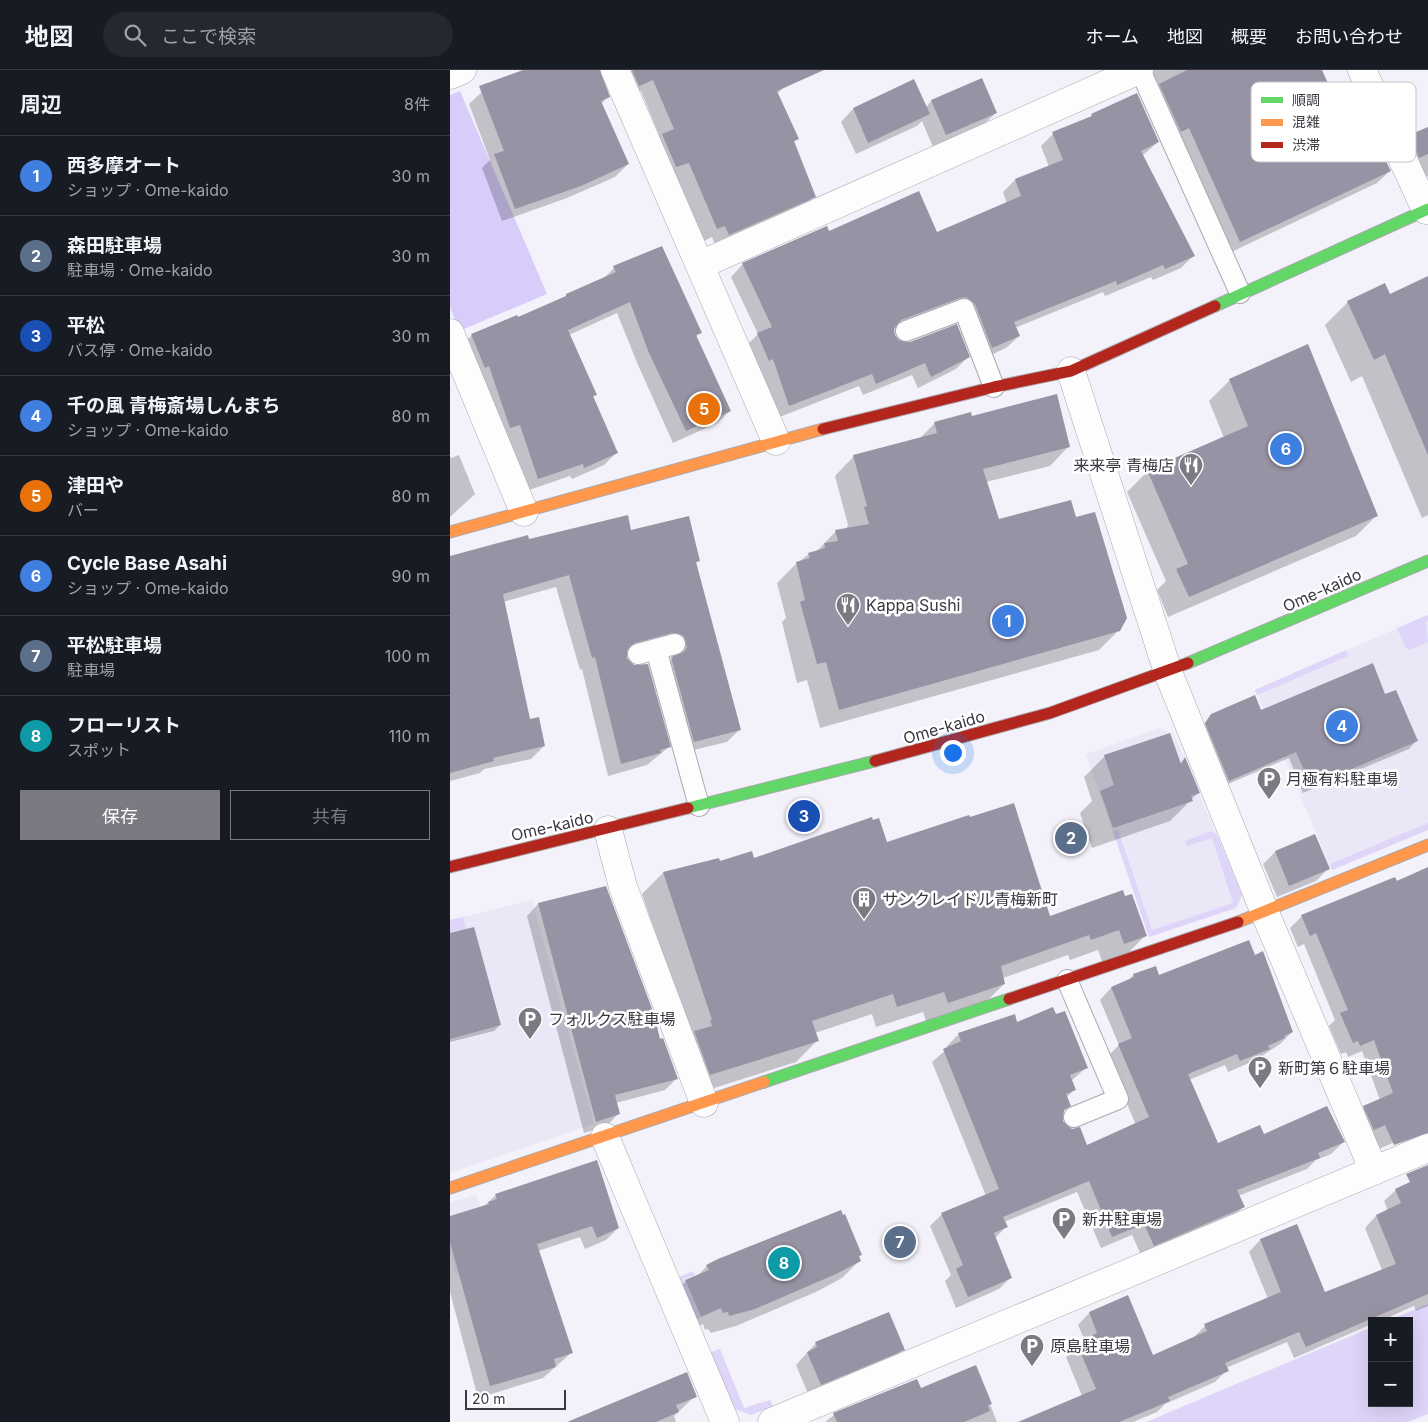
<!DOCTYPE html>
<html lang="ja">
<head>
<meta charset="utf-8">
<style>
  :root { --surface:#171b24; --page:#242831; --text:#f1f3f6; --muted:#9ea1a6; --line:#363941; --accent:#7b7981 }
  body { margin:0; font-family:Inter,"Noto Sans JP",sans-serif; background:var(--page); color:var(--text) }
  .controls { position:absolute; right:15px; bottom:15px; display:grid; overflow:hidden; border-radius:0px; box-shadow:0 5px 20px #0002 }
  .controls button { width:45px; height:45px; display:grid; place-items:center; padding:0; border:0; border-bottom:1px solid var(--line); background:var(--surface); color:var(--text); font:25px sans-serif }
  .scale { position:absolute; left:15px; bottom:12px; width:101px; box-sizing:border-box; padding-left:5px; border:2px solid #3a3840; border-top:0; font-size:14px; line-height:18px; white-space:nowrap; color:#3a3840; -webkit-text-stroke:4px #fff; paint-order:stroke }
  .you { position:absolute; left:502px; top:682px; width:18px; height:18px; margin:-12px; border:4px solid #fff; border-radius:50%; background:#1a73e8; box-shadow:0 0 0 8px #1a73e833 }
  .badge { display:grid; place-items:center; width:32px; height:32px; border-radius:50%; background:var(--accent); color:#fff; font-size:16px; font-weight:700 }
  .pin { position:absolute; translate:-50% -50%; border:2px solid #fff; box-shadow:0 1px 5px #0006 }
  .list { margin:0; padding:0; list-style:none }
  h2 { display:flex; justify-content:space-between; align-items:center; height:65px; margin:0; padding:0 20px; font-size:21px }
  h2 small { font-size:16px; font-weight:400; color:var(--muted) }
  .list li { display:grid; grid-template-columns:32px 1fr auto; gap:15px; align-items:center; box-sizing:border-box; height:80px; padding:0 20px; border-top:1px solid var(--line) }
  .list b { display:block; font-size:19px; white-space:nowrap }
  .list p { margin:0; font-size:16px; white-space:nowrap; color:var(--muted) }
  .list em { font-size:16px; font-style:normal; color:var(--muted) }
  .actions { display:flex; gap:10px; padding:15px 20px }
  .actions a { flex:1; padding:11px 0; border:1px solid var(--accent); border-radius:0px; text-align:center; font-size:18px; color:var(--accent) }
  .actions .main { background:var(--accent); color:#fff }
  .icon { flex:none; width:28px; height:28px; fill:none; stroke:currentColor; stroke-width:2; stroke-linecap:round; stroke-linejoin:round }
  .map { position:relative; flex:none; width:978px; height:1352px; overflow:hidden }
  header { display:flex; align-items:center; gap:30px; box-sizing:border-box; height:70px; padding:0 25px; background:var(--surface); border-bottom:1px solid var(--line) }
  header strong { font-size:24px }
  nav { display:flex; gap:28px; margin-inline-start:auto; font-size:18px }
  .search { width:350px; height:45px; background:var(--page); display:flex; align-items:center; gap:12px; box-sizing:border-box; padding:0 18px; border-radius:28px; color:var(--muted); font-size:19px }
  main { display:flex }
  aside { flex:1; background:var(--surface) }
  .map>svg:first-child { display:block }
  .built { fill:#eae7f7 }
  .green { fill:#ded5f9 }
  .forest { fill:#d8ccfa }
  .shadow { fill:#0003 }
  .building { fill:#9893a4 }
  .lines { fill:none; stroke-linecap:round; stroke-linejoin:round }
  .lane-casing { stroke:#aaa9af; stroke-width:22 }
  .street-casing { stroke:#aaa9af; stroke-width:29 }
  .fast-casing { stroke:#aaa9af; stroke-width:13 }
  .slow-casing { stroke:#aaa9af; stroke-width:13 }
  .jam-casing { stroke:#aaa9af; stroke-width:13 }
  .lane { stroke:#fdfdfe; stroke-width:20 }
  .street { stroke:#fdfdfe; stroke-width:28 }
  .fast { stroke:#63d668; stroke-width:11 }
  .slow { stroke:#ff974d; stroke-width:11 }
  .jam { stroke:#b3261e; stroke-width:11 }
  .labels { text-anchor:middle; stroke-width:5; stroke-linejoin:round; paint-order:stroke }
  .poi-label { font-size:16px; fill:#3a3840; stroke:#fff; text-anchor:start }
  .street-label { font-size:16px; fill:#3a3840; stroke:#fff }
  .key { fill:#fff; stroke:#c4c3c6; stroke-width:1 }
  .key-label { font-size:14px; fill:#3a3840 }
</style>
</head>
<body>
<header>
<strong>地図</strong>
<div class="search"><svg class="icon" aria-label="search" viewBox="0 0 24 24"><circle cx="10" cy="10" r="6"/><path d="M15 15l6 6"/></svg>ここで検索</div>
<nav><a>ホーム</a><a>地図</a><a>概要</a><a>お問い合わせ</a></nav>
</header>
<main>
<aside>
<h2>周辺<small>8件</small></h2>
<ul class="list">
<li><span class="badge" style="background:#3f7fe0">1</span><div><b>西多摩オート</b><p>ショップ · Ome-kaido</p></div><em>30 m</em></li>
<li><span class="badge" style="background:#5c6f8a">2</span><div><b>森田駐車場</b><p>駐車場 · Ome-kaido</p></div><em>30 m</em></li>
<li><span class="badge" style="background:#1a4fb4">3</span><div><b>平松</b><p>バス停 · Ome-kaido</p></div><em>30 m</em></li>
<li><span class="badge" style="background:#3f7fe0">4</span><div><b>千の風 青梅斎場しんまち</b><p>ショップ · Ome-kaido</p></div><em>80 m</em></li>
<li><span class="badge" style="background:#e8710a">5</span><div><b>津田や</b><p>バー</p></div><em>80 m</em></li>
<li><span class="badge" style="background:#3f7fe0">6</span><div><b>Cycle Base Asahi</b><p>ショップ · Ome-kaido</p></div><em>90 m</em></li>
<li><span class="badge" style="background:#5c6f8a">7</span><div><b>平松駐車場</b><p>駐車場</p></div><em>100 m</em></li>
<li><span class="badge" style="background:#0f9aa8">8</span><div><b>フローリスト</b><p>スポット</p></div><em>110 m</em></li>
</ul>
<div class="actions"><a class="main">保存</a><a>共有</a></div>
</aside>
<div class="map">
<svg width="978" height="1352" viewBox="0 0 978 1352">
  <rect width="100%" height="100%" fill="#f3f2fa"/>
  <path class="built" d="M 978,545 L 978,760 L 882,800 L 805,620 Z
    M 710,658 L 724,664 L 792,825 L 786,838 L 699,867 L 636,684 Z
    M 82,830 L 144,1054 L 0,1103 L 0,850 Z
    M 26,1124 L 45,1188 L 6,1204 L 0,1181 L 0,1133 Z"/>
  <path class="green" d="M 978,545 L 978,551 L 976,552 L 978,572 L 960,580 L 955,577 L 947,558 Z
    M 896,580 L 898,586 L 807,625 L 805,620 Z
    M 978,753 L 978,760 L 882,800 L 880,794 Z
    M 668,760 L 702,860 L 783,833 L 762,768 L 737,776 L 735,771 L 761,761 L 767,765 L 792,825 L 786,838 L 699,867 L 663,761 Z
    M 13,847 L 16,859 L 0,863 L 0,850 Z
    M 243,1201 L 245,1205 L 234,1209 L 251,1248 L 247,1249 L 229,1207 Z
    M 978,1234 L 978,1344 L 958,1352 L 696,1352 L 922,1257 L 922,1333 L 959,1333 L 959,1251 L 937,1251 Z
    M 270,1279 L 294,1338 L 320,1330 L 323,1336 L 301,1345 L 285,1339 L 261,1282 Z"/>
  <path class="forest" d="M 10,21 L 97,224 L 9,261 L 0,237 L 0,25 Z"/>
  <path class="shadow" d="M 82,0 L 149,0 L 158,27 L 151,34 L 178,94 L 165,107 L 117,128 L 52,151 L 32,98 L 40,90 L 19,34 L 32,22 Z
    M 162,0 L 326,0 L 334,17 L 327,24 L 348,68 L 343,73 L 364,126 L 352,139 L 266,177 L 262,167 L 254,171 L 226,105 L 213,109 L 200,78 L 210,67 L 191,21 L 176,27 Z
    M 692,0 L 871,0 L 904,74 L 940,101 L 927,113 L 777,184 Z
    M 532,10 L 546,43 L 533,55 L 483,77 L 472,51 L 467,56 L 406,84 L 391,52 L 403,39 L 464,11 L 476,37 L 481,31 Z
    M 642,46 L 708,72 L 692,86 L 743,186 L 731,198 L 703,210 L 701,207 L 655,226 L 653,222 L 565,258 L 569,266 L 556,278 L 530,290 L 513,247 L 497,240 L 443,260 L 444,265 L 448,272 L 518,287 L 506,299 L 468,318 L 462,305 L 413,325 L 409,316 L 327,348 L 311,301 L 306,302 L 295,277 L 308,264 L 281,207 L 293,194 L 379,163 L 487,163 L 557,134 L 553,122 L 565,110 L 599,97 L 591,76 L 603,64 L 638,49 Z
    M 978,58 L 978,106 L 965,112 L 947,78 L 959,66 Z
    M 164,198 L 250,263 L 246,267 L 280,341 L 267,353 L 223,373 L 188,295 L 167,243 L 119,265 L 146,324 L 142,328 L 166,383 L 154,395 L 122,409 L 120,406 L 76,421 L 9,277 L 22,265 L 67,249 L 152,210 Z
    M 978,208 L 978,445 L 972,448 L 912,306 L 901,312 L 875,255 L 898,232 L 940,226 Z
    M 780,310 L 926,446 L 906,466 L 718,547 L 707,520 L 716,511 L 677,422 L 698,401 L 774,368 L 759,331 Z
    M 522,348 L 619,376 L 600,396 L 536,412 L 548,451 L 669,560 L 649,580 L 370,658 L 357,610 L 347,613 L 332,552 L 336,548 L 327,513 L 347,493 L 359,484 L 367,481 L 386,461 L 396,459 L 398,455 L 385,406 L 404,386 L 469,369 L 485,353 Z
    M 9,385 L 25,424 L 0,447 L 0,386 L 1,388 Z
    M 180,462 L 249,490 L 245,494 L 290,659 L 277,672 L 231,683 L 209,601 L 224,587 L 221,578 L 209,574 L 175,583 L 175,588 L 219,677 L 197,695 L 158,706 L 132,599 L 130,600 L 106,517 L 53,532 L 79,651 L 94,676 L 81,689 L 34,699 L 30,703 L 0,711 L 0,487 L 78,471 Z
    M 934,626 L 966,671 L 959,679 L 853,723 L 839,688 L 771,717 L 749,661 L 761,645 Z
    M 655,686 L 729,694 L 735,689 L 748,723 L 720,751 L 642,778 L 630,743 L 642,731 L 634,707 Z
    M 864,766 L 878,799 L 866,811 L 827,827 L 813,794 L 825,782 Z
    M 436,774 L 599,848 L 672,822 L 695,866 L 674,887 L 653,894 L 648,880 L 620,890 L 618,885 L 553,908 L 554,914 L 533,935 L 477,954 L 473,942 L 426,957 L 422,944 L 365,963 L 367,971 L 346,992 L 239,1026 L 240,966 L 192,824 L 213,803 L 268,789 L 269,793 L 303,790 Z
    M 978,799 L 978,1057 L 929,1079 L 902,1049 L 914,1037 L 930,1030 L 912,981 L 898,987 L 896,982 L 891,984 L 879,956 L 885,950 L 854,874 L 848,877 L 840,858 L 852,846 Z
    M 88,834 L 209,970 L 227,1008 L 215,1020 L 166,1033 L 168,1044 L 157,1056 L 134,1063 L 77,846 Z
    M 0,865 L 50,955 L 44,961 L 0,972 Z
    M 683,905 L 709,906 L 842,962 L 830,974 L 806,990 L 778,1002 L 775,995 L 739,1010 L 767,1075 L 813,1065 L 893,1072 L 881,1084 L 866,1090 L 857,1099 L 788,1126 L 793,1137 L 781,1149 L 692,1187 L 682,1165 L 651,1178 L 627,1122 L 554,1152 L 556,1157 L 545,1168 L 561,1207 L 549,1219 L 506,1238 L 495,1211 L 501,1205 L 480,1156 L 492,1144 L 536,1126 L 482,992 L 498,978 L 497,976 L 509,964 L 567,953 L 637,997 L 621,1011 L 624,1020 L 616,1028 L 619,1035 L 613,1042 L 612,1052 L 636,1076 L 686,1055 L 657,987 L 669,975 L 650,930 L 661,918 L 678,911 Z
    M 975,1108 L 978,1115 L 978,1236 L 966,1241 L 964,1236 L 930,1251 L 922,1251 L 922,1254 L 844,1288 L 837,1272 L 776,1298 L 777,1300 L 765,1312 L 715,1334 L 707,1342 L 683,1352 L 601,1352 L 632,1326 L 616,1287 L 635,1271 L 628,1255 L 639,1243 L 702,1286 L 743,1268 L 755,1256 L 818,1229 L 799,1182 L 810,1170 L 846,1156 L 874,1224 L 932,1200 L 915,1158 L 926,1146 L 938,1141 L 934,1131 L 946,1120 Z
    M 46,1125 L 168,1158 L 156,1170 L 135,1179 L 130,1167 L 88,1181 L 121,1283 L 93,1308 L 28,1328 L 0,1222 L 0,1147 L 34,1136 Z
    M 390,1141 L 410,1190 L 392,1208 L 368,1221 L 286,1256 L 261,1263 L 258,1259 L 255,1260 L 253,1254 L 233,1263 L 219,1228 L 236,1211 L 247,1206 L 257,1196 L 293,1179 Z
    M 366,1273 L 453,1279 L 441,1292 L 359,1326 L 346,1295 Z
    M 525,1296 L 547,1352 L 375,1352 L 384,1345 L 470,1320 Z
    M 245,1326 L 224,1346 L 226,1352 L 128,1352 Z"/>
  <path class="building" d="M 73,0 L 150,0 L 160,27 L 151,31 L 179,94 L 131,116 L 65,139 L 44,84 L 54,81 L 29,16 Z
    M 182,0 L 374,0 L 327,21 L 349,69 L 344,71 L 366,127 L 279,165 L 275,156 L 267,159 L 239,93 L 226,97 L 212,64 L 224,59 L 203,10 L 189,16 Z
    M 737,0 L 872,0 L 905,72 L 922,64 L 941,101 L 790,172 L 739,58 L 731,62 L 709,14 Z
    M 532,8 L 547,43 L 496,65 L 481,30 Z
    M 464,9 L 480,44 L 418,73 L 403,38 Z
    M 687,23 L 709,72 L 691,81 L 745,186 L 715,199 L 713,195 L 667,215 L 666,211 L 564,252 L 570,266 L 542,278 L 525,234 L 516,227 L 510,228 L 451,250 L 444,259 L 445,265 L 449,270 L 460,272 L 507,254 L 520,287 L 481,307 L 475,293 L 426,314 L 422,304 L 339,336 L 323,289 L 319,291 L 307,263 L 322,257 L 292,193 L 377,156 L 379,161 L 469,121 L 487,162 L 571,126 L 565,109 L 613,90 L 602,62 L 642,46 L 641,44 Z
    M 978,57 L 978,84 L 969,88 L 959,65 Z
    M 212,176 L 241,239 L 252,263 L 246,265 L 281,341 L 236,361 L 199,283 L 180,232 L 118,260 L 147,325 L 143,326 L 168,383 L 134,398 L 133,394 L 88,409 L 70,355 L 60,358 L 39,296 L 35,298 L 21,264 L 67,245 L 68,247 L 116,226 L 116,224 L 166,202 L 163,196 Z
    M 978,206 L 978,385 L 935,284 L 924,290 L 897,231 L 935,213 L 940,224 Z
    M 858,274 L 928,446 L 739,527 L 726,499 L 738,494 L 697,400 L 798,356 L 779,309 Z
    M 607,324 L 620,377 L 533,399 L 549,449 L 621,430 L 626,447 L 645,442 L 677,548 L 670,561 L 389,640 L 376,592 L 367,594 L 350,532 L 355,530 L 346,492 L 360,488 L 358,483 L 375,478 L 374,473 L 388,471 L 385,460 L 419,454 L 414,437 L 417,436 L 403,385 L 487,363 L 484,352 L 521,342 L 522,346 Z
    M 178,445 L 181,460 L 239,446 L 250,491 L 246,492 L 291,660 L 244,672 L 221,587 L 234,582 L 237,577 L 234,566 L 222,563 L 185,573 L 177,580 L 177,588 L 184,595 L 198,594 L 221,677 L 210,680 L 211,683 L 171,694 L 145,587 L 142,588 L 119,505 L 53,524 L 80,649 L 89,647 L 95,676 L 43,688 L 44,691 L 0,703 L 0,486 L 78,465 L 79,469 Z
    M 923,593 L 935,624 L 946,620 L 968,671 L 861,716 L 846,682 L 779,711 L 755,653 L 761,644 L 805,625 L 811,640 Z
    M 720,663 L 731,694 L 735,687 L 750,723 L 741,726 L 743,731 L 663,758 L 650,721 L 664,715 L 654,685 Z
    M 564,733 L 600,846 L 673,820 L 675,826 L 682,824 L 697,866 L 674,874 L 669,860 L 641,870 L 639,865 L 551,896 L 555,914 L 498,933 L 494,922 L 447,937 L 443,924 L 362,951 L 369,971 L 260,1005 L 244,961 L 262,956 L 260,950 L 262,950 L 213,802 L 269,788 L 270,791 L 302,781 L 304,788 L 422,747 L 423,750 L 429,748 L 437,772 L 519,745 L 520,747 Z
    M 865,764 L 880,799 L 839,816 L 825,781 Z
    M 978,797 L 978,1063 L 944,1075 L 935,1055 L 924,1060 L 913,1036 L 943,1023 L 924,970 L 910,976 L 908,971 L 903,973 L 890,943 L 898,940 L 866,863 L 860,866 L 851,845 L 945,807 L 947,811 Z
    M 156,816 L 204,944 L 210,969 L 213,968 L 228,1009 L 165,1025 L 170,1044 L 146,1052 L 88,833 Z
    M 24,857 L 51,955 L 0,969 L 0,863 Z
    M 799,870 L 805,885 L 813,881 L 843,962 L 834,966 L 835,968 L 818,976 L 820,979 L 790,991 L 787,984 L 738,1004 L 768,1073 L 810,1055 L 814,1064 L 877,1036 L 895,1072 L 868,1083 L 870,1088 L 787,1120 L 795,1137 L 704,1176 L 694,1154 L 662,1167 L 639,1111 L 553,1147 L 558,1157 L 544,1163 L 562,1208 L 518,1227 L 506,1199 L 513,1195 L 491,1143 L 549,1119 L 493,979 L 511,971 L 508,963 L 565,944 L 567,952 L 603,937 L 606,944 L 615,941 L 638,998 L 620,1005 L 626,1020 L 616,1024 L 621,1036 L 614,1040 L 613,1051 L 622,1059 L 630,1057 L 637,1075 L 699,1047 L 668,974 L 682,968 L 661,917 L 684,907 L 683,904 L 706,896 L 709,905 Z
    M 147,1090 L 169,1158 L 147,1168 L 142,1156 L 87,1174 L 123,1283 L 104,1289 L 106,1297 L 40,1316 L 0,1172 L 0,1146 L 39,1134 L 38,1132 L 47,1129 L 45,1124 Z
    M 978,1095 L 978,1224 L 856,1277 L 849,1262 L 775,1293 L 779,1301 L 718,1327 L 720,1331 L 669,1352 L 568,1352 L 646,1319 L 627,1274 L 647,1263 L 639,1242 L 678,1225 L 703,1285 L 757,1261 L 754,1254 L 831,1222 L 810,1169 L 847,1154 L 875,1222 L 946,1194 L 926,1145 L 951,1133 L 945,1119 L 960,1112 L 956,1104 Z
    M 391,1140 L 393,1145 L 395,1144 L 412,1185 L 409,1186 L 411,1191 L 386,1204 L 305,1239 L 279,1246 L 278,1242 L 273,1243 L 271,1238 L 251,1247 L 235,1210 L 259,1200 L 256,1195 L 268,1189 Z
    M 439,1242 L 455,1280 L 371,1315 L 357,1282 L 367,1277 L 365,1272 Z
    M 526,1295 L 542,1334 L 538,1335 L 540,1341 L 514,1352 L 387,1352 L 383,1343 L 467,1309 L 471,1318 Z
    M 237,1302 L 247,1327 L 226,1335 L 229,1342 L 206,1352 L 117,1352 Z"/>
  <g class="lines">
    <defs>
      <path id="lane" d="M 690,0 L 790,223
        M 456,261 L 514,239 L 544,317
        M 206,579 L 249,736
        M 188,584 L 225,574
        M 617,910 L 668,1029 L 624,1047"/>
      <path id="street" d="M 165,0 L 326,371
        M 912,0 L 976,140
        M 0,5 L 12,0
        M 250,195 L 689,0
        M 0,263 L 74,442
        M 621,301 L 718,602 L 815,843 L 924,1101
        M 158,760 L 173,817 L 254,1033
        M 155,1067 L 275,1352
        M 322,1352 L 978,1078"/>
      <path id="fast" d="M 765,236 L 978,139
        M 738,593 L 978,491
        M 238,738 L 425,691
        M 314,1012 L 559,929"/>
      <path id="slow" d="M 0,462 L 373,359
        M 788,852 L 978,775
        M 0,1118 L 314,1012"/>
      <path id="jam" d="M 373,359 L 544,317 L 621,301 L 765,236
        M 425,691 L 600,643 L 738,593
        M 0,797 L 238,738
        M 559,929 L 788,852"/>
    </defs>
    <use href="#lane" class="lane-casing"/>
    <use href="#street" class="street-casing"/>
    <use href="#fast" class="fast-casing"/>
    <use href="#slow" class="slow-casing"/>
    <use href="#jam" class="jam-casing"/>
    <use href="#lane" class="lane"/>
    <use href="#street" class="street"/>
    <use href="#fast" class="fast"/>
    <use href="#slow" class="slow"/>
    <use href="#jam" class="jam"/>
  </g>
  <defs>
    <symbol id="restaurant-pin" viewBox="-11 -11 22 30"><path d="M0 17L-7.5 6A9.5 9.5 0 1 1 7.5 6Z" fill="#7b7981" stroke="#fff"/><path d="M-5-6h1v4h1v-4h1v4h1v-4h1v5L-1.5 .5V6h-2V.5L-5-1ZM5-6V6H3V1.5H1.5Q1.5-4 5-6Z" fill="#fff"/></symbol>
    <symbol id="parking-pin" viewBox="-11 -11 22 30"><path d="M0 17L-7.5 6A9.5 9.5 0 1 1 7.5 6Z" fill="#7b7981" stroke="#fff"/><path d="M-3.5-5.5H1a3.5 3.5 0 0 1 0 7H-1V5.5H-3.5ZM-1-3.4V-.6H.8a1.4 1.4 0 0 0 0-2.8Z" fill="#fff"/></symbol>
    <symbol id="building-pin" viewBox="-11 -11 22 30"><path d="M0 17L-7.5 6A9.5 9.5 0 1 1 7.5 6Z" fill="#7b7981" stroke="#fff"/><path d="M-4-6H4V6H1V3H-1V6H-4ZM-2.5-4.3h1.7v1.8h-1.7ZM.8-4.3h1.7v1.8H.8ZM-2.5-1h1.7V.8h-1.7ZM.8-1h1.7V.8H.8Z" fill="#fff"/></symbol>
  </defs>
  <g fill-rule="evenodd">
    <use href="#restaurant-pin" x="727" y="381" width="28" height="38"/>
    <use href="#restaurant-pin" x="384" y="521" width="28" height="38"/>
    <use href="#parking-pin" x="805" y="695" width="28" height="38"/>
    <use href="#building-pin" x="400" y="815" width="28" height="38"/>
    <use href="#parking-pin" x="66" y="935" width="28" height="38"/>
    <use href="#parking-pin" x="796" y="984" width="28" height="38"/>
    <use href="#parking-pin" x="600" y="1135" width="28" height="38"/>
    <use href="#parking-pin" x="568" y="1262" width="28" height="38"/>
  </g>
  <g class="labels">
    <g class="poi-label">
      <text x="724" y="401" text-anchor="end">来来亭 青梅店</text>
      <text x="416" y="541">Kappa Sushi</text>
      <text x="836" y="715">月極有料駐車場</text>
      <text x="432" y="835">サンクレイドル青梅新町</text>
      <text x="98" y="955">フォルクス駐車場</text>
      <text x="828" y="1004">新町第６駐車場</text>
      <text x="632" y="1155">新井駐車場</text>
      <text x="600" y="1282">原島駐車場</text>
    </g>
    <g class="street-label">
      <text transform="translate(872 520) rotate(-24)" y="6">Ome-kaido</text>
      <text transform="translate(494 657) rotate(-16)" y="6">Ome-kaido</text>
      <text transform="translate(102 756) rotate(-13)" y="6">Ome-kaido</text>
    </g>
  </g>
  <rect x="801" y="12" width="165" height="80" rx="8" class="key"/>
  <rect x="811" y="27" width="22" height="6" fill="#63d668"/>
  <rect x="811" y="49" width="22" height="7" fill="#ff974d"/>
  <rect x="811" y="72" width="22" height="6" fill="#b3261e"/>
  <g class="key-label">
    <text x="842" y="35">順調</text>
    <text x="842" y="57">混雑</text>
    <text x="842" y="80">渋滞</text>
  </g>
</svg>
<div class="controls">
<button>+</button>
<button>−</button>
</div>
<div class="scale">20 m</div>
<div class="you"></div>
<div class="pin badge" style="left:558px;top:551px;background:#3f7fe0">1</div>
<div class="pin badge" style="left:621px;top:768px;background:#5c6f8a">2</div>
<div class="pin badge" style="left:354px;top:746px;background:#1a4fb4">3</div>
<div class="pin badge" style="left:892px;top:656px;background:#3f7fe0">4</div>
<div class="pin badge" style="left:254px;top:339px;background:#e8710a">5</div>
<div class="pin badge" style="left:836px;top:379px;background:#3f7fe0">6</div>
<div class="pin badge" style="left:450px;top:1172px;background:#5c6f8a">7</div>
<div class="pin badge" style="left:334px;top:1193px;background:#0f9aa8">8</div>
</div>
</main>
</body>
</html>
